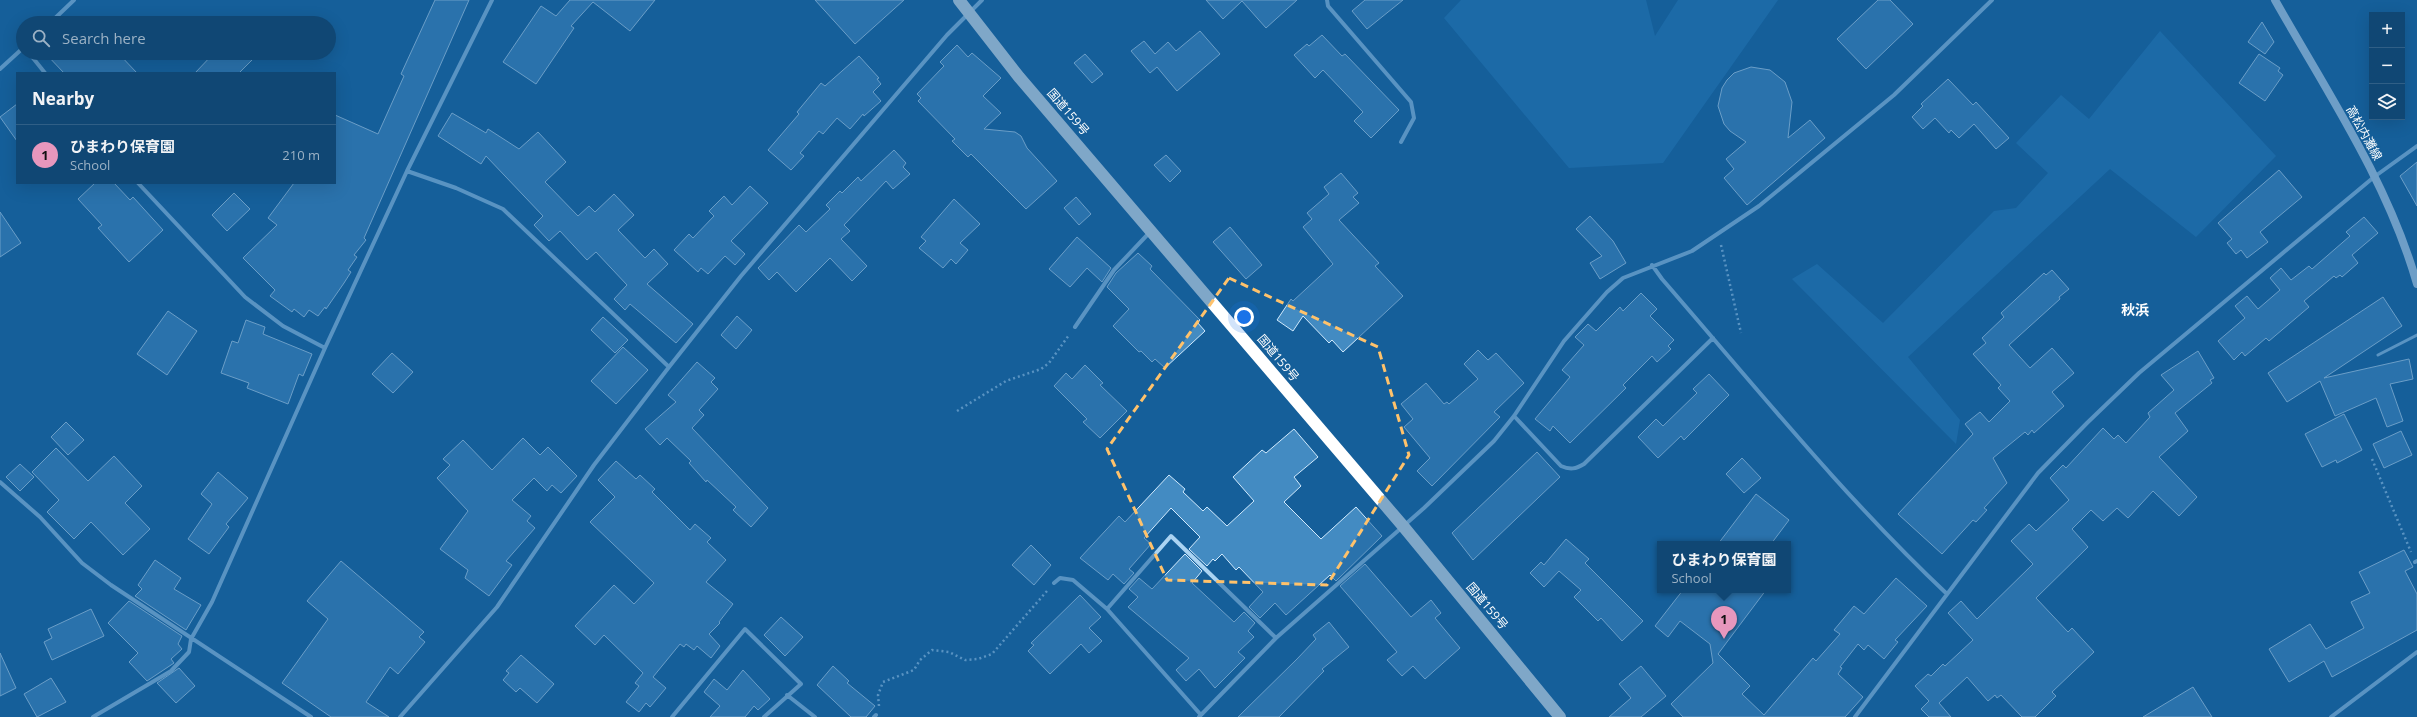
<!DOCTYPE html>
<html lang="en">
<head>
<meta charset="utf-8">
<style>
  :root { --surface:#104774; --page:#1e517c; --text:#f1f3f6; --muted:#9cb2c5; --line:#305f86; --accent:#e797bd }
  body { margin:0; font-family:"Open Sans","Noto Sans JP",sans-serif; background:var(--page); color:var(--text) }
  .controls { position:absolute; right:12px; top:12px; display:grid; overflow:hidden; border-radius:0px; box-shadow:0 4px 16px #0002 }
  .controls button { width:36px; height:36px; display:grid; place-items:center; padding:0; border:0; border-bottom:1px solid var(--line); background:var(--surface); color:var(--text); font:20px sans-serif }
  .you { position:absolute; left:1244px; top:317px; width:14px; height:14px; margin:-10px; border:3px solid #fff; border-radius:50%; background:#1a73e8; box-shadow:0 0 0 6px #1a73e833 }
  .badge { display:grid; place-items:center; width:26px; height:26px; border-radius:50%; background:var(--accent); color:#111; font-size:13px; font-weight:700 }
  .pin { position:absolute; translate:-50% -33px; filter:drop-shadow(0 1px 2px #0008) }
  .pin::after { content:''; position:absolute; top:21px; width:14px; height:12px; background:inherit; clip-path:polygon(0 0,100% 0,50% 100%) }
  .popup { position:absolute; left:1657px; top:541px; width:134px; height:52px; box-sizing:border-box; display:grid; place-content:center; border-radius:0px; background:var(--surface); filter:drop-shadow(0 1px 3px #0005); font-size:13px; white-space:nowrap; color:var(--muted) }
  .popup b { font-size:15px; color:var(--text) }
  .popup::after { content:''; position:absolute; left:50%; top:100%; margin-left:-8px; border:8px solid transparent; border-top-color:var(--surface) }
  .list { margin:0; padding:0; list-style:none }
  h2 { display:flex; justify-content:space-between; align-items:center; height:52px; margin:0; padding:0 16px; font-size:17px }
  h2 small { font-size:13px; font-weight:400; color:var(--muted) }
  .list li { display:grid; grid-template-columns:26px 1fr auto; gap:12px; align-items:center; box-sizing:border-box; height:60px; padding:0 16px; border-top:1px solid var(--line) }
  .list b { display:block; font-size:15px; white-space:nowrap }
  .list p { margin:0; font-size:13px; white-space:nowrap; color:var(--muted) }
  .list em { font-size:13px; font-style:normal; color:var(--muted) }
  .icon { flex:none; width:22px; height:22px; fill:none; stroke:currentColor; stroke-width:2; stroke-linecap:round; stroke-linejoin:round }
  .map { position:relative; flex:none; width:2417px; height:717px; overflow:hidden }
  .search { position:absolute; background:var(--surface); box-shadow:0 4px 16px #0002; left:16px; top:16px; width:320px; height:44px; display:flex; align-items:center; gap:10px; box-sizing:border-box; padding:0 14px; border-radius:22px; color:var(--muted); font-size:15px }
  .panel { position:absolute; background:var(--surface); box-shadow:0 4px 16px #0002; left:16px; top:72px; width:320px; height:112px; border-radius:0px }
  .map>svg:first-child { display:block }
  .green { fill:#2479b6 }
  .building { fill:#438bc2; stroke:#d1eafd }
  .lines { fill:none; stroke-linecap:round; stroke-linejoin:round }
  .path { stroke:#aad3f2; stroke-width:2.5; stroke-dasharray:2 3; stroke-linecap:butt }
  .lane { stroke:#aad3f2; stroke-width:3 }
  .street { stroke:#aad3f2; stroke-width:4 }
  .secondary { stroke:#d9ecfc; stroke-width:8 }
  .highway { stroke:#fff; stroke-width:12 }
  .marked { fill:none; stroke:#ffc26b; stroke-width:3; stroke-dasharray:8 5; stroke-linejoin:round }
  .labels { text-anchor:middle; stroke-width:3; stroke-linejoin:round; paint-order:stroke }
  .street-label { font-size:12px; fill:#fff; stroke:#155f9a }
  .quarter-label { font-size:14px; font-weight:bold; fill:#fff; stroke:#155f9a }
</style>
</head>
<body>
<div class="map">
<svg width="2417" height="717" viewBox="0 0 2417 717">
  <rect width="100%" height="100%" fill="#155f9a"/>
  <path class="green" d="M 1461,0 L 1646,0 L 1655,36 L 1678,0 L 1778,0 L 1663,163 L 1569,168 L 1444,18 Z
    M 2160,31 L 2276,156 L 2196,237 L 2110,169 L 1908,357 L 1960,420 L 1956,444 L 1792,279 L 1817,264 L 1883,323 L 1994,211 L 2016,208 L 2048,173 L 2016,143 L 2061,95 L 2089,119 Z"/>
  <path class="building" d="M 435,0 L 469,0 L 364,238 L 366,240 L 354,255 L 357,257 L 348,270 L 351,272 L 344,283 L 326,309 L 325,307 L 318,316 L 309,310 L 304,317 L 294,309 L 292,312 L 270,296 L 275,290 L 243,258 L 277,225 L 268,218 L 294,183 L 335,183 L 335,115 L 378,134 L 404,76 L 401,74 Z
    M 570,0 L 655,0 L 630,31 L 593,2 L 571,26 L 574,28 L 536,84 L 503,62 L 541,6 L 556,16 Z
    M 815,0 L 904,0 L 855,44 Z
    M 1206,0 L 1297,0 L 1266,28 L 1242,1 L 1223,19 Z
    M 1365,0 L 1403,0 L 1367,29 L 1352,11 Z
    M 1878,0 L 1890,0 L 1913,24 L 1866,69 L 1837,39 Z
    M 2262,22 L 2274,42 L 2265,54 L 2248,42 Z
    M 1200,31 L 1220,54 L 1177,91 L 1157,67 L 1150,73 L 1131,51 L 1144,41 L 1155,54 L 1168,42 L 1176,51 Z
    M 1322,35 L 1342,56 L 1345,54 L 1399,110 L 1371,138 L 1354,121 L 1363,112 L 1323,70 L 1315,78 L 1294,55 L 1307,44 L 1309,46 Z
    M 957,45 L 968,57 L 972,53 L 1001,78 L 983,96 L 1001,113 L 984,129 L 1015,132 L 1021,136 L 1027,148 L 1057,181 L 1026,209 L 971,154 L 968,157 L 952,141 L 955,139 L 918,101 L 921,98 L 917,94 L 944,66 L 940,62 Z
    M 45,53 L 118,53 L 137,73 L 64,73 Z
    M 214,53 L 259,53 L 239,73 L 195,73 Z
    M 1085,54 L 1103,74 L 1092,83 L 1074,63 Z
    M 2259,54 L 2280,68 L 2278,71 L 2283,75 L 2265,101 L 2239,83 Z
    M 859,56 L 879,78 L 877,79 L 881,84 L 873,92 L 881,101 L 864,116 L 863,114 L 850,129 L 837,118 L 823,134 L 819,131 L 800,153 L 804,156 L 791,170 L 768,150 L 799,114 L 797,112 L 821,83 L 825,86 Z
    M 1751,67 L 1770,70 L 1785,82 L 1792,102 L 1788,138 L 1810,120 L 1825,138 L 1747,205 L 1724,178 L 1734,169 L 1726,159 L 1746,142 L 1730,131 L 1724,124 L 1718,106 L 1722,88 L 1727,80 L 1734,73 Z
    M 1948,79 L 1973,105 L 1976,102 L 2009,138 L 1996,149 L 1974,124 L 1959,138 L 1951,130 L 1949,133 L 1935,118 L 1923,129 L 1912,117 L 1923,106 L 1921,104 Z
    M 17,104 L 17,141 L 0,117 Z
    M 452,113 L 486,133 L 488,129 L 519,149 L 538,132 L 566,162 L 545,182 L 578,216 L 589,206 L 595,212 L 614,194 L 634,215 L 618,230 L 645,258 L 654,249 L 668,264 L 647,284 L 693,324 L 676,343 L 630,304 L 625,310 L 614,299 L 627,285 L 596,252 L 587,260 L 560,231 L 549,241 L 534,225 L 543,216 L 486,156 L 481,164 L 438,136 Z
    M 894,150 L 906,163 L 903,167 L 910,174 L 893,189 L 886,181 L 844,225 L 850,231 L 841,239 L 867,266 L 852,281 L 830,258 L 796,292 L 777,272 L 769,280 L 758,268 L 799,225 L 806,232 L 830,209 L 826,205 L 840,191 L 842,193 L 858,177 L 861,181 Z
    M 1166,155 L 1181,171 L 1170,182 L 1154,165 Z
    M 2417,162 L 2417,206 L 2400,176 Z
    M 2279,170 L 2302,197 L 2260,232 L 2268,242 L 2247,258 L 2241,250 L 2236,254 L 2227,243 L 2232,239 L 2218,223 Z
    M 1341,173 L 1358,193 L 1353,197 L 1359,203 L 1339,220 L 1379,263 L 1375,266 L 1403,296 L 1343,352 L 1332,340 L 1329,343 L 1303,316 L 1293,331 L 1277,320 L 1291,299 L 1293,301 L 1333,264 L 1303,227 L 1312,219 L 1307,213 L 1329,194 L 1324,187 Z
    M 95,183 L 114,183 L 130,200 L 133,197 L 163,230 L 129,262 L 98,228 L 102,225 L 78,199 Z
    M 750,186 L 768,203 L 731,241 L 745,254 L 735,265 L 725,256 L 708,274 L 701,268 L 698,272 L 674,250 L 689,234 L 693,238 L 714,216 L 709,211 L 724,196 L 732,205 Z
    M 234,193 L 250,209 L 227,231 L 212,215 Z
    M 1076,197 L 1091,214 L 1079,225 L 1064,208 Z
    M 954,199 L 980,224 L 960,243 L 968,250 L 956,264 L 951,259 L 943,268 L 919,248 L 926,241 L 921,237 Z
    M 0,212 L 21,243 L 0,257 Z
    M 1590,216 L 1613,241 L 1626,263 L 1600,279 L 1590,263 L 1602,256 L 1576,229 Z
    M 2364,217 L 2378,233 L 2352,255 L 2358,263 L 2342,277 L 2340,275 L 2336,278 L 2334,276 L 2304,301 L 2309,307 L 2269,341 L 2266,338 L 2245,356 L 2242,352 L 2234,360 L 2218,341 L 2245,318 L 2235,306 L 2247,296 L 2258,309 L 2280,290 L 2270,278 L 2281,268 L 2291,280 L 2309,266 L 2312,269 L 2350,236 L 2346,232 Z
    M 1230,227 L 1262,265 L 1246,279 L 1213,242 Z
    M 1077,237 L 1111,268 L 1102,282 L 1087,268 L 1070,287 L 1049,269 Z
    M 1138,253 L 1152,266 L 1150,269 L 1200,320 L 1197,322 L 1205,331 L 1165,368 L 1155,359 L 1152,362 L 1141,351 L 1139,352 L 1113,326 L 1129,309 L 1107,287 L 1116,273 Z
    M 2052,270 L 2069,289 L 2059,297 L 2060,299 L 2009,345 L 2030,368 L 2052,348 L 2074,373 L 2052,392 L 2064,406 L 2034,433 L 2032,430 L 2028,435 L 2025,432 L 1993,458 L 2007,483 L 1984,508 L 1987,510 L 1976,522 L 1973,520 L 1942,554 L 1898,514 L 1973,434 L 1965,424 L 1980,412 L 1989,422 L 2010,401 L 1998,388 L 2001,385 L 1973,354 L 1986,343 L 1982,338 L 2004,317 L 2001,313 L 2044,273 L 2046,275 Z
    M 1641,293 L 1657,309 L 1650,316 L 1674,340 L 1668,346 L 1671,349 L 1657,362 L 1652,356 L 1623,385 L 1626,388 L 1570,443 L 1553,426 L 1550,431 L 1535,419 L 1570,377 L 1562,370 L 1584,345 L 1575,337 L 1588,324 L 1596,331 L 1620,307 L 1623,311 Z
    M 2383,297 L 2402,326 L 2324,378 L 2409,359 L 2413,379 L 2390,384 L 2403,421 L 2387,427 L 2376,398 L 2335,416 L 2320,381 L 2287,402 L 2268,373 Z
    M 168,311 L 197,331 L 167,375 L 137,354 Z
    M 737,316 L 752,330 L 736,349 L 721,335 Z
    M 603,317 L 628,340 L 615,353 L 591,330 Z
    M 246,320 L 265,327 L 263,334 L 312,354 L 303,376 L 299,374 L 288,404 L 247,388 L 249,383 L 221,373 L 232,341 L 238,343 Z
    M 623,347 L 648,370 L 616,404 L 591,381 Z
    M 1478,350 L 1488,360 L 1496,353 L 1524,383 L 1494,412 L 1500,417 L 1432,486 L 1417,471 L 1430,458 L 1404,427 L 1413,419 L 1401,404 L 1426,383 L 1444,404 L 1447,402 L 1449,404 L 1478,379 L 1464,364 Z
    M 2198,351 L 2214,378 L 2210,380 L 2212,383 L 2175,413 L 2188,431 L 2159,457 L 2197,497 L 2179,516 L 2153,491 L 2128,518 L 2117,508 L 2103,521 L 2091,510 L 2072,529 L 2088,547 L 2036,598 L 2068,632 L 2072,628 L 2094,652 L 2052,692 L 2056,696 L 2035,717 L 2022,717 L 2001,695 L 1997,698 L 1995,695 L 1988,701 L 1967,677 L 1939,703 L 1951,717 L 1929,717 L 1921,709 L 1929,701 L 1915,686 L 1928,674 L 1931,676 L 1943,664 L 1945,666 L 1973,640 L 1948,613 L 1961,601 L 1977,619 L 2033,564 L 2011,541 L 2029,524 L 2036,531 L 2069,500 L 2050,478 L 2063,465 L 2066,468 L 2103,428 L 2114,439 L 2118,435 L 2126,443 L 2150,417 L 2148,413 L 2174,390 L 2161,375 Z
    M 392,353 L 413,372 L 393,393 L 372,374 Z
    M 697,362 L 715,378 L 711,382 L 718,389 L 699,410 L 704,415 L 692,428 L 768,508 L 751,527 L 733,510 L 736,507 L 707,480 L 706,482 L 689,463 L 691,461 L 667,438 L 660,445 L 645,429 L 676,402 L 668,395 Z
    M 1085,365 L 1103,383 L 1100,385 L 1127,411 L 1100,438 L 1083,422 L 1087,419 L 1054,386 L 1066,373 L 1072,379 Z
    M 1709,374 L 1729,395 L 1684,440 L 1681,436 L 1658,458 L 1638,437 L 1656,419 L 1663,426 L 1697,393 L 1693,389 Z
    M 2344,414 L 2362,450 L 2337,463 L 2336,460 L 2322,467 L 2305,434 Z
    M 66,422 L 84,440 L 68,455 L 51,437 Z
    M 1294,429 L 1318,457 L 1294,477 L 1301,486 L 1284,502 L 1321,539 L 1356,507 L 1382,536 L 1336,581 L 1330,575 L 1286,615 L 1275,603 L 1260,618 L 1249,607 L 1263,592 L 1239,567 L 1236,570 L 1222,554 L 1215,561 L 1213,559 L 1207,566 L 1189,549 L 1200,537 L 1171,508 L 1144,538 L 1151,544 L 1129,569 L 1134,573 L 1124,584 L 1113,574 L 1108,580 L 1080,558 L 1119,516 L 1125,522 L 1169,475 L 1185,489 L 1183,492 L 1203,511 L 1207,507 L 1227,526 L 1254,501 L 1233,477 L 1262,450 L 1266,453 Z
    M 2401,431 L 2412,455 L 2384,468 L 2373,444 Z
    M 523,438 L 540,455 L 548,447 L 577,476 L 561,493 L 552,485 L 547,491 L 534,478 L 512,500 L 531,516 L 527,521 L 535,528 L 506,561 L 512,565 L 489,596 L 465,578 L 468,570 L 440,549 L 468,511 L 437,478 L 450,465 L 443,459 L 463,440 L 492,470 Z
    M 56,448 L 88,481 L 114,456 L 142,486 L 125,503 L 150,529 L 123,555 L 91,522 L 74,539 L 47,512 L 59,500 L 32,472 Z
    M 1537,452 L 1560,477 L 1473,560 L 1452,533 Z
    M 1742,458 L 1761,478 L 1744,493 L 1726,474 Z
    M 616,461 L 636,479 L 640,475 L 655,489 L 652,492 L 690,530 L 695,524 L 711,538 L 707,542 L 726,560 L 706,582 L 733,604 L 719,622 L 720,623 L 709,634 L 720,646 L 711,658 L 697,646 L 694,650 L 686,644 L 684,647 L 680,644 L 653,677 L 666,688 L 650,707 L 646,703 L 639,712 L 626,702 L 639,686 L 635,683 L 643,673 L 604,635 L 595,645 L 575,626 L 614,585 L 634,604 L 654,583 L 590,522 L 615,497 L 598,480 Z
    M 20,464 L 34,477 L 20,491 L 6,477 Z
    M 218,472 L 248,498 L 226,524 L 229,527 L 209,554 L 188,539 L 212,504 L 201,494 Z
    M 1756,494 L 1789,520 L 1771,544 L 1718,544 Z
    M 1566,539 L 1589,559 L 1585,563 L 1643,621 L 1622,641 L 1601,618 L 1598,621 L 1574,597 L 1581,590 L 1559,571 L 1544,587 L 1530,573 L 1541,562 L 1544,565 Z
    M 1031,545 L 1051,565 L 1034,585 L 1012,565 Z
    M 2404,550 L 2413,567 L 2405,571 L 2417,594 L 2417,630 L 2332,677 L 2324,661 L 2289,682 L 2269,649 L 2310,624 L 2326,649 L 2364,628 L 2351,602 L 2370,593 L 2359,572 Z
    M 1185,554 L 1202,571 L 1192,583 L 1234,622 L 1244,612 L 1255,623 L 1248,631 L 1254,637 L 1238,652 L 1245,658 L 1215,688 L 1199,669 L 1186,681 L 1176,670 L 1189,658 L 1128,607 L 1138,597 L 1129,589 L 1139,578 L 1152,589 Z
    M 155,560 L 181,578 L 174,589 L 201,605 L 186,630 L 135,596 L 142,589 L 138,585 Z
    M 341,561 L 424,632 L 419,637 L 425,642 L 398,674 L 390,667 L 366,702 L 389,717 L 331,717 L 282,683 L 328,619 L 307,601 Z
    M 1365,564 L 1411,617 L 1431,600 L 1441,613 L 1435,618 L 1460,648 L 1425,679 L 1413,666 L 1402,676 L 1387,660 L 1397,652 L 1340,586 Z
    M 1896,578 L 1927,606 L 1895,640 L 1898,642 L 1884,659 L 1868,645 L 1864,650 L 1858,644 L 1840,667 L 1842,668 L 1838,674 L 1863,697 L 1845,717 L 1683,717 L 1671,704 L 1713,663 L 1710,644 L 1680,621 L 1668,637 L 1655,626 L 1683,590 L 1766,590 L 1718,654 L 1750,686 L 1742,694 L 1764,715 L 1813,658 L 1816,661 L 1840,634 L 1834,630 L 1854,606 L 1864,614 Z
    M 1080,595 L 1101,617 L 1089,628 L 1102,641 L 1089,653 L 1081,644 L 1050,674 L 1028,651 L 1034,645 L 1031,643 Z
    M 129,601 L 182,636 L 178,644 L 182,649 L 171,659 L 174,663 L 147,681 L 129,662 L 138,653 L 108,623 Z
    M 91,609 L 104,636 L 52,660 L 44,642 L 52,638 L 48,629 Z
    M 781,617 L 803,637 L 785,656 L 764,635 Z
    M 1329,622 L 1349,647 L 1322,669 L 1324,671 L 1279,717 L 1238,717 L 1297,659 L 1316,639 L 1313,635 Z
    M 0,653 L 16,688 L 0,696 Z
    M 521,655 L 554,684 L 537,703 L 520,688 L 516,692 L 503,680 L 509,673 L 506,671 Z
    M 833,666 L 849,681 L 847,683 L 875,706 L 866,717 L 851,717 L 817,685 Z
    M 1641,666 L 1666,696 L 1641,717 L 1609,717 L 1631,698 L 1619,684 Z
    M 179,668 L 195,686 L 176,703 L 157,683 Z
    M 743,670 L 770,699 L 758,710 L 754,706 L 745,717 L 710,717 L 720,706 L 704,692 L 714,679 L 727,690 Z
    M 51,678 L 66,702 L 37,717 L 24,694 Z
    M 2193,687 L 2212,717 L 2143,717 Z"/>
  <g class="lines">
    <path class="path" d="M 1721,245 L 1741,333
      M 957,411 L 1006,381 L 1041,369 L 1049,363 L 1069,335
      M 2372,459 L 2411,552
      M 879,706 L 878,695 L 883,682 L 914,670 L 920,660 L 932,650 L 949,652 L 965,660 L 978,659 L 992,654 L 1047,591"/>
    <path class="lane" d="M 2378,355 L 2417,335"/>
    <path class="street" d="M 1327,0 L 1328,6 L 1411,102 L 1414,118 L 1401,142
      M 50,23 L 74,0
      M 29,53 L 45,73
      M 0,69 L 23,48
      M 407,171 L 456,188 L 503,209 L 669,367
      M 138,183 L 245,297 L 283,326 L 325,348 L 407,171 L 492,0
      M 1652,265 L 1662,279 C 1755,386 1844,497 1947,594
      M 1075,327 L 1114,270 L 1150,232
      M 1514,416 L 1561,466 C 1570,470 1576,469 1584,464 L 1713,338
      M 0,482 L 40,517 L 82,563 L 111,585 L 311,717
      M 2415,562 L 2417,561
      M 1054,583 L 1060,578 L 1073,580 L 1107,609
      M 787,695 L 815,717
      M 1201,715 L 1107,609 L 1171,536 L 1276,638
      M 93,717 L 171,671 L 189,652 L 191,639 L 212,602 L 325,348
      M 400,717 L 497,607 L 594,465 L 669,367 L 741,276 L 947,35 L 982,0
      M 672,717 L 745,629 L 801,684 L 764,717
      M 874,717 L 876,715
      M 1199,717 L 1276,638 L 1424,508 L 1494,441 L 1514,416 L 1564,341 L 1607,292 L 1623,278 L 1692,251 L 1759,206 L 1894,95 L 1992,0
      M 1855,717 L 2038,473 L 2087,423 L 2139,373 L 2374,177 L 2417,146
      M 2331,717 L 2417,652"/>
    <path class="secondary" d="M 2275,0 C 2327,92 2388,182 2417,284"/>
    <path class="highway" d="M 959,0 L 1019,77 L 1403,526 L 1560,717"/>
  </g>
  <path d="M0 0H2417V717H0ZM 1229,278 L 1378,347 L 1409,455 L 1327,585 L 1167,580 L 1107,449 Z" fill="#155f9a" fill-opacity=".55" fill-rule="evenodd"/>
  <path class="marked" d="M 1229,278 L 1378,347 L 1409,455 L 1327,585 L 1167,580 L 1107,449 Z"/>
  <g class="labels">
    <g class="street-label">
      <text transform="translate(1068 112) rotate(49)" y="4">国道159号</text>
      <text transform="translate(2364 133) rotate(61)" y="4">高松内灘線</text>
      <text transform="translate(1278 358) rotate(50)" y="4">国道159号</text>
      <text transform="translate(1487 606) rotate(50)" y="4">国道159号</text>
    </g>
    <g class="quarter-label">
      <text x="2135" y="315">秋浜</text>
    </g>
  </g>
</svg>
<div class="controls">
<button>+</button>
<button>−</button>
<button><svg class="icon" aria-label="layers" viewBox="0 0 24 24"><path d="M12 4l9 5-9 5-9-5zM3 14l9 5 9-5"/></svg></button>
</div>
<div class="you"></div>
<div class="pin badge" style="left:1724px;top:639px">1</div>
<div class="popup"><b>ひまわり保育園</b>School</div>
<div class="search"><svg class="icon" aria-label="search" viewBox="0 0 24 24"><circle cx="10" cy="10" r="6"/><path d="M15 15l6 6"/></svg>Search here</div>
<section class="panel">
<h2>Nearby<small></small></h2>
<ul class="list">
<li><span class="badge">1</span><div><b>ひまわり保育園</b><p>School</p></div><em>210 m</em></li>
</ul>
</section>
</div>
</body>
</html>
